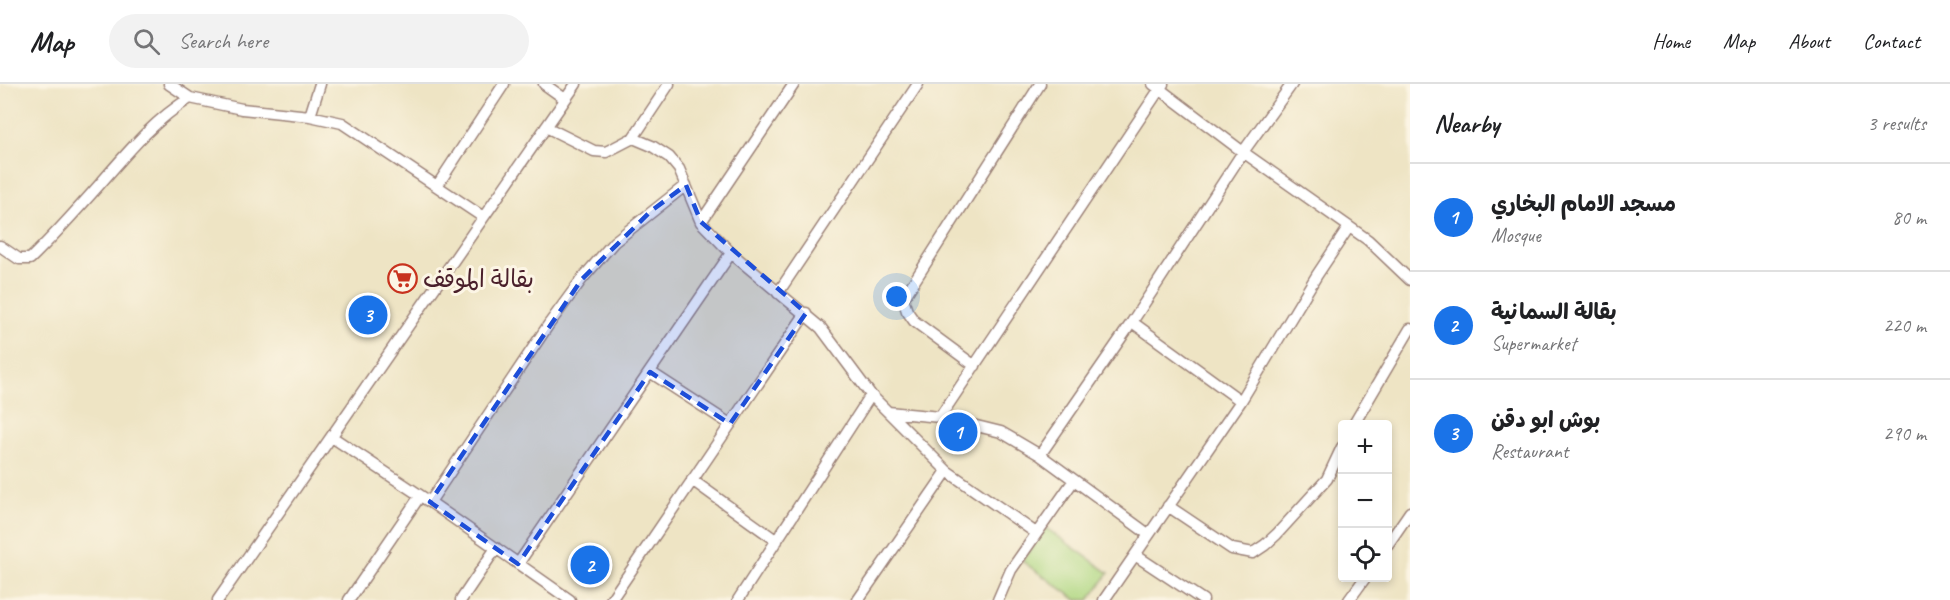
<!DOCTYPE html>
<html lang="en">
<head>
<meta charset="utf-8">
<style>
  :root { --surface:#fff; --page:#f2f2f2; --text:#202124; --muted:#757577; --line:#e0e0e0; --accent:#1a73e8 }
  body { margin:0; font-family:Caveat,"Playpen Sans Arabic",sans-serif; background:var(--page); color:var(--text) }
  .controls { position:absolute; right:18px; bottom:18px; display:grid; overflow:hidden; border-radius:6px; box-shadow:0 3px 9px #0003 }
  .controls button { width:54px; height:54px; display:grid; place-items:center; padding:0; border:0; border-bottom:2px solid var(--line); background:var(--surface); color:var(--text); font:30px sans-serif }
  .you { position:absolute; left:897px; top:213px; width:21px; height:21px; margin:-15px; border:4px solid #fff; border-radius:50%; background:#1a73e8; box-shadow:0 0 0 9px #1a73e833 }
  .badge { display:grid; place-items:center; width:39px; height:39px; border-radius:50%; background:var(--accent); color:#fff; font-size:20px; font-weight:700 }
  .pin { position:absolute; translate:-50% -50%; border:3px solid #fff; box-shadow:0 2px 6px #0006 }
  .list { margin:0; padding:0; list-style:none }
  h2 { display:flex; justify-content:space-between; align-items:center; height:78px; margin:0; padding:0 24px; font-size:26px }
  h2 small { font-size:20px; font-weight:400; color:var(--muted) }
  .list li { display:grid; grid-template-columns:39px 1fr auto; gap:18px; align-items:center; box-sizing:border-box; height:108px; padding:0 24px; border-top:2px solid var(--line) }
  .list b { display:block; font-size:22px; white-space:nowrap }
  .list p { margin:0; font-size:20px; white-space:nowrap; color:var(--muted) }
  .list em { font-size:20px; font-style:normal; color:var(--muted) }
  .icon { flex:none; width:33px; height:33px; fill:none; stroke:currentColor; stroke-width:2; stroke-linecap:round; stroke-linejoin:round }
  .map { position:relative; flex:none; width:1410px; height:516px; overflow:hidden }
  header { display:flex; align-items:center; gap:36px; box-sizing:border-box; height:84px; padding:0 30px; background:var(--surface); border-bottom:2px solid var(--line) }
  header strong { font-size:28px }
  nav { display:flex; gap:33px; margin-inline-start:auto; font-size:21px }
  .search { width:420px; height:54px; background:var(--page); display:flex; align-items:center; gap:15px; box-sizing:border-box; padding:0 21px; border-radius:33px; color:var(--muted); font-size:22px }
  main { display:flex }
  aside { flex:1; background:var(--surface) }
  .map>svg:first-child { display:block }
  .green { fill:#b0d883; stroke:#7d7c57; stroke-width:1.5 }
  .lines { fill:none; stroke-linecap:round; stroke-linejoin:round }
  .minor-casing { stroke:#9c8278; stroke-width:13 }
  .minor { stroke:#fff; stroke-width:10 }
  .marked { fill:#1d4ed8; fill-opacity:0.2; stroke:#1d4ed8; stroke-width:4.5; stroke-dasharray:12 8; stroke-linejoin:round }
  .labels { text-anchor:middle; stroke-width:6; stroke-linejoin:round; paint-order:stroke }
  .poi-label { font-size:24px; fill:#4a1f2b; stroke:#fcf5e5; text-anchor:start }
</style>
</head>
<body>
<header>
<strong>Map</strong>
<div class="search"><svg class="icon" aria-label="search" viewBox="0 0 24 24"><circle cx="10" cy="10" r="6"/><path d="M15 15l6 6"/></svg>Search here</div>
<nav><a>Home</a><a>Map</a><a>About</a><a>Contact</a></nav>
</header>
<main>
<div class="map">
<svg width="1410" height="516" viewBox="0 0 1410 516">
  <rect width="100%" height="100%" fill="#fcf5e5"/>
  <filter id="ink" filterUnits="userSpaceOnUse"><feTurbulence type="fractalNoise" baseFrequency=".0167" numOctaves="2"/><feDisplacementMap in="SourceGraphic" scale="12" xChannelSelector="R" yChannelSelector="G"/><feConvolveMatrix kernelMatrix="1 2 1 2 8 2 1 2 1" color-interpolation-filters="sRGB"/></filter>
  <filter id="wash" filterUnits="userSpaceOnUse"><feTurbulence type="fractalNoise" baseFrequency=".008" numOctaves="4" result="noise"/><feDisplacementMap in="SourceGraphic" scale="24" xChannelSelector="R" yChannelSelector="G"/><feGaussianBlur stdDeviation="1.35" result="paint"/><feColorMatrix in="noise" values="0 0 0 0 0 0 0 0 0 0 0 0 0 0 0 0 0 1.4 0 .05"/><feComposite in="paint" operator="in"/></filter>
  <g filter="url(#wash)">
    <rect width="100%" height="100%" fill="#eee4c4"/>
    <path class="green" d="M 1046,444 L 1109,489 L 1089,516 L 1077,516 L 1022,477 Z"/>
  </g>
  <g filter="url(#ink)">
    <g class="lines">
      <defs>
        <path id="minor" d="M 169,0 L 190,14 L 242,25 L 310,32 L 342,39 L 483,133
          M 544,0 L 565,15
          M 1153,0 L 1243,68 L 1368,156 L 1410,196
          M 310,32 L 320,0
          M 546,43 L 594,67 L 606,68 L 633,54 L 652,62 L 669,73 L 679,85 L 701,138 L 731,169 L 821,244 L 871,311 L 738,516
          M 633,54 L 669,0
          M 437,102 L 504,0
          M 701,138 L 794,0
          M 0,162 L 19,175 L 30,175 C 54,152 77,126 100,100 C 128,68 153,37 190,14
          M 778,209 L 918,0
          M 1132,238 L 1241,317
          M 975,282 L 914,237 L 907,227 L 903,215 L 1040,0
          M 650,288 L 730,340
          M 871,311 L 947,387 L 1036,449
          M 888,328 L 940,333 L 1001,348 L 1040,371 L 1148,450
          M 940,333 L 1163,0
          M 1354,340 L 1410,245
          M 332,353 L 430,418 L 570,516
          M 1040,371 L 1132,238 L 1243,68 L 1292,0
          M 692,396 L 777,457
          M 430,418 L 549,240 L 582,195 L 614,158 L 686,101
          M 1168,422 L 1232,465 L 1253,469 L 1265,461 L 1277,450 L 1327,395 L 1342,363
          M 1388,460 L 1410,428
          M 1135,471 L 1203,516
          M 518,480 L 731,169
          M 218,516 L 576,0
          M 349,516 L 420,412
          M 461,516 L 496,464
          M 611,516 L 806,229
          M 858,516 L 947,387
          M 998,516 L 1011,486 L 1074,396
          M 1104,516 L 1241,317 L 1317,191 L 1349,143
          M 1349,516 L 1365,494"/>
      </defs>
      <use href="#minor" class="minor-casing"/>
      <use href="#minor" class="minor"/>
    </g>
  </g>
  <path class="marked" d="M 686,101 L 701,138 L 806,229 L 730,340 L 650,288 L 518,480 L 430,418 L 582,195 L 651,127 Z"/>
  <defs>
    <symbol id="supermarket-ring" viewBox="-11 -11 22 22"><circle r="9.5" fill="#fcf5e5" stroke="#c8321e" stroke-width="1.5"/><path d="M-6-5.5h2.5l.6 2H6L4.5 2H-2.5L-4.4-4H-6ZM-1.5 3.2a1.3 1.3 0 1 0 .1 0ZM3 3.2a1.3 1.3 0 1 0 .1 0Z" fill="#c8321e"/></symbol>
  </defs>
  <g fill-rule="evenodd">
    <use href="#supermarket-ring" x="386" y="178" width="33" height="33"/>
  </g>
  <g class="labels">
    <g class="poi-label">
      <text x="423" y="203">بقالة الموقف</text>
    </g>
  </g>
</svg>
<div class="controls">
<button>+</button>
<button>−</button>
<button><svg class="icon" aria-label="locate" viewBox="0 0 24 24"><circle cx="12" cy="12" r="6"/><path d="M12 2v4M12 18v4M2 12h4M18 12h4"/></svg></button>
</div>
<div class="you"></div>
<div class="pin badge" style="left:958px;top:348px">1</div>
<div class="pin badge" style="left:590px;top:481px">2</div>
<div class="pin badge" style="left:368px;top:231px">3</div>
</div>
<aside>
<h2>Nearby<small>3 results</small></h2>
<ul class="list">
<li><span class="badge">1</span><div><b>مسجد الامام البخاري</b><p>Mosque</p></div><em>80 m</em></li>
<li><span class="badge">2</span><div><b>بقالة السمانية</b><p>Supermarket</p></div><em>220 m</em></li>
<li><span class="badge">3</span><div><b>بوش ابو دقن</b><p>Restaurant</p></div><em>290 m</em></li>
</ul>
</aside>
</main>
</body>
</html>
